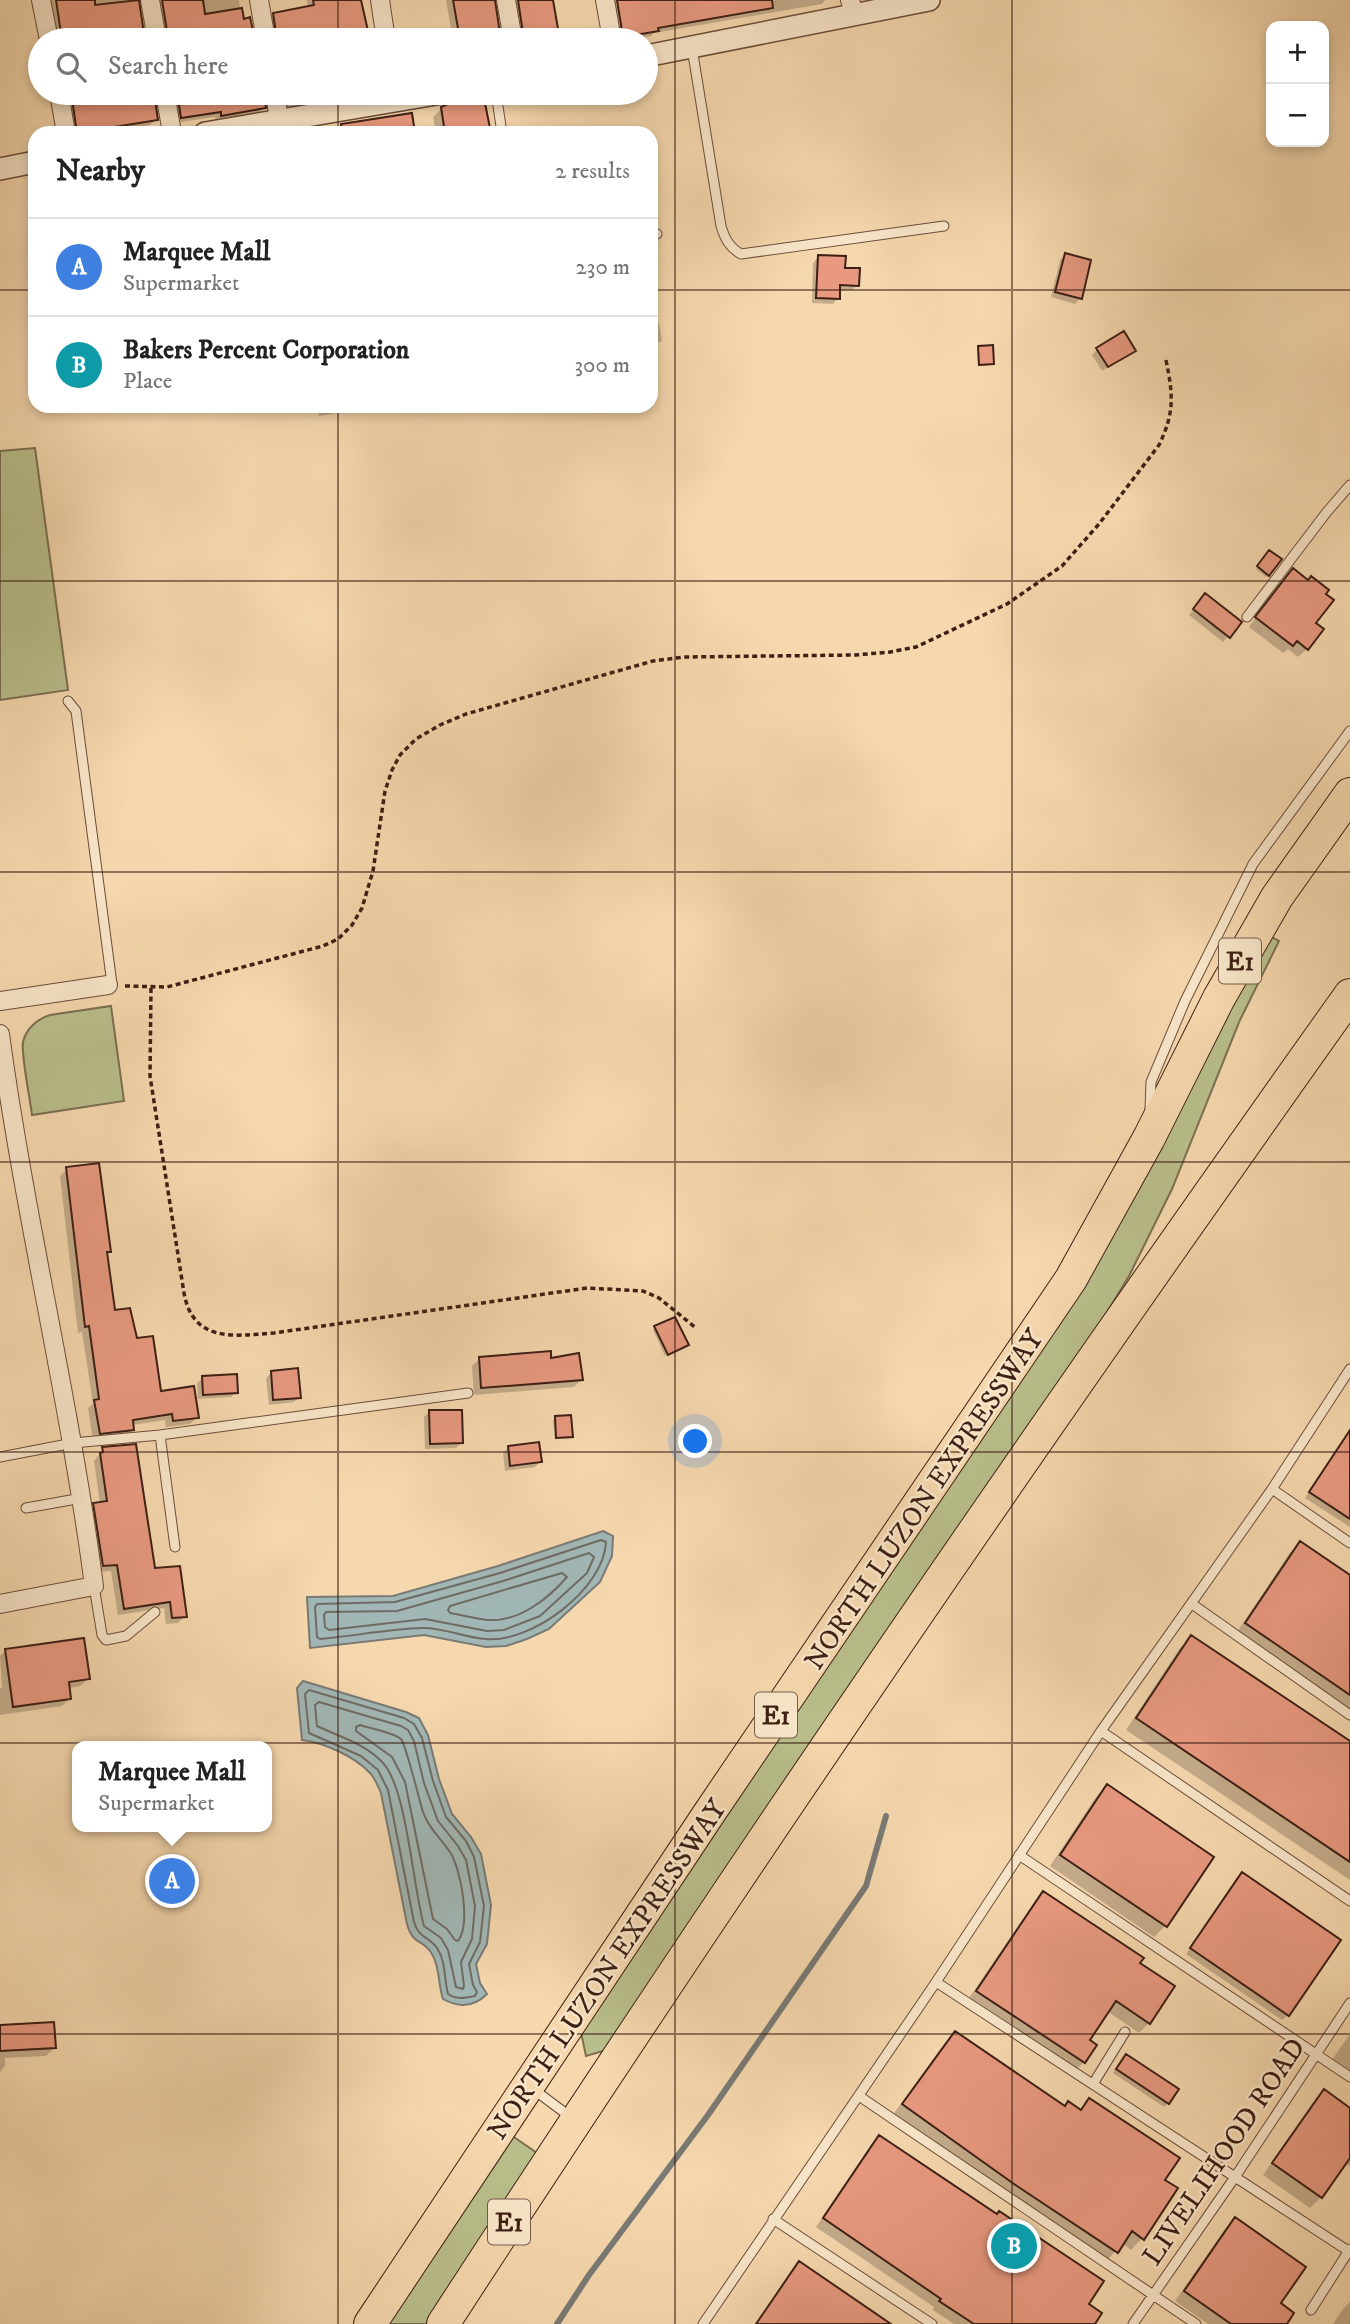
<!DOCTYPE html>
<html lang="en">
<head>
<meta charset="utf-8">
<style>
  :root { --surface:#fff; --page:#f6f6f6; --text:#222; --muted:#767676; --line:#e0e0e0; --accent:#1a73e8 }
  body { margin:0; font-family:"IM FELL DW Pica",serif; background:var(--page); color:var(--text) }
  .controls { position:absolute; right:21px; top:21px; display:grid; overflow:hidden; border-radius:14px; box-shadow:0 4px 10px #0003 }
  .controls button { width:63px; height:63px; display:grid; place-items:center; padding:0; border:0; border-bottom:2px solid var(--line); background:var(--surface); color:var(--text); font:35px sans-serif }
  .you { position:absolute; left:696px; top:1442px; width:24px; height:24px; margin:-18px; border:5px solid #fff; border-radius:50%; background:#1a73e8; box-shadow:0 0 0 10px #1a73e833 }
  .badge { display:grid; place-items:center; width:46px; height:46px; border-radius:50%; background:var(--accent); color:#fff; font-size:23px; font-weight:700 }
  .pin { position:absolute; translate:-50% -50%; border:4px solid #fff; box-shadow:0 2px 7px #0006 }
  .popup { position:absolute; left:72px; top:1741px; width:200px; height:91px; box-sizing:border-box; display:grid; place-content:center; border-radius:14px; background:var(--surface); filter:drop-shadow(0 2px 5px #0005); font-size:23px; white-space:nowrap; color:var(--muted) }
  .popup b { font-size:26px; color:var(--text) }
  .popup::after { content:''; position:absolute; left:50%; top:100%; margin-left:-14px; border:14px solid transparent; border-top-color:var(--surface) }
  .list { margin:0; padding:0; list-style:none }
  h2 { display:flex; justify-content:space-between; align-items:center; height:91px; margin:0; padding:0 28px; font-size:30px }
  h2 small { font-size:23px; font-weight:400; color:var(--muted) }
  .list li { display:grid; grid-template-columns:46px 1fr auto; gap:21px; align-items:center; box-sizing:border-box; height:98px; padding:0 28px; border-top:2px solid var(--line) }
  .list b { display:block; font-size:26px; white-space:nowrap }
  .list p { margin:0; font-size:23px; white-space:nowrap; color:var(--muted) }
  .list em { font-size:23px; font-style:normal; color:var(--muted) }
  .icon { flex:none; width:38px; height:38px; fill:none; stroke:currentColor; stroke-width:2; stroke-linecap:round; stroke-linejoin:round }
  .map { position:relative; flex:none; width:1350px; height:2324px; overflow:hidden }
  .search { position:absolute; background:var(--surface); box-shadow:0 4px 10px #0003; left:28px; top:28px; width:630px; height:77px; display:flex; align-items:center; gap:18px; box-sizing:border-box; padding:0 24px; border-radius:38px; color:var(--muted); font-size:26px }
  .panel { position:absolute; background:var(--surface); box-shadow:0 4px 10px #0003; left:28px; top:126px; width:630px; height:287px; border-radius:21px }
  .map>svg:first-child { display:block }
  .green { fill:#b9bf8c; stroke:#7b6f50; stroke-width:2 }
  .water { fill:#a1b7b5; stroke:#797a75; stroke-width:2 }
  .shadow { fill:#0003 }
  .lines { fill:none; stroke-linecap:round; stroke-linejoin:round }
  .shore { stroke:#6f6b64; stroke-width:2 }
  .stream { stroke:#797a75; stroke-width:6 }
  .building { fill:#e89980; stroke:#3d1f14; stroke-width:2 }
  .service-casing { stroke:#6b4d3a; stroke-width:11 }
  .minor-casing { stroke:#6b4d3a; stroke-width:20 }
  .tertiary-casing { stroke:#6b4d3a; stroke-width:24 }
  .motorway-casing { stroke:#3d1f14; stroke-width:34 }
  .path { stroke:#3d1f14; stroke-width:3.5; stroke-dasharray:5 3.5; stroke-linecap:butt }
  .service { stroke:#f9e6ca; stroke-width:9 }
  .minor { stroke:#f9e6ca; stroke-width:18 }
  .tertiary { stroke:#f9e6ca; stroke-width:21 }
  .motorway { stroke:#f6d8ae; stroke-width:32 }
  .grid { fill:none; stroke:#3d1f14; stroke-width:2; stroke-opacity:0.55 }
  .labels { text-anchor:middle; stroke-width:5; stroke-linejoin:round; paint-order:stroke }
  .shield { fill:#f9e6ca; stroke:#755b4b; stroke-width:2 }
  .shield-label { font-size:26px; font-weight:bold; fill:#3d1f14 }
  .street-label { font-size:28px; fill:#3d1f14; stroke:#f9e6ca }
</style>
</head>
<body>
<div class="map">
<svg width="1350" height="2324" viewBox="0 0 1350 2324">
  <rect width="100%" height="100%" fill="#f6d8ae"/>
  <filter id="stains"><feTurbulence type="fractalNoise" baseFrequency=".00286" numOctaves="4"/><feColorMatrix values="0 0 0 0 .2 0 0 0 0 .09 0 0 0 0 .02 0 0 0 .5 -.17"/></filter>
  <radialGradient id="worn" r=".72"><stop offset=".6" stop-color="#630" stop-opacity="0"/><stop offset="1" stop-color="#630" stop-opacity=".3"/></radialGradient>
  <path class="green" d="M 35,448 L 68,690 L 0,700 L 0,451 Z
    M 1266,934 L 1279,941 L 1240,1020 L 1172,1189 L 1129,1276 L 1090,1340 L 610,2049 L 586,2056 L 580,2028 L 835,1646 Z
    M 111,1006 L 124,1101 L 32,1115 C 30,1098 21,1056 23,1042 C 26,1028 38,1019 50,1015 Z
    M 511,2135 L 537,2153 L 430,2324 L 388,2324 Z"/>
  <path class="water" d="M 603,1531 L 613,1536 L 612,1556 L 600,1582 L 549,1629 L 527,1639 L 506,1646 L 486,1647 L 424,1635 L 310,1648 L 307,1597 L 393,1596 L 498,1566 Z
    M 303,1681 L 406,1712 L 419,1718 L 428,1735 L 439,1779 L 452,1814 L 471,1837 L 481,1854 L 491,1905 L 487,1944 L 476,1964 L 480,1983 L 487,1994 C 474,2007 459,2008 443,1999 C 438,1984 440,1967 432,1954 C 424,1939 413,1946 407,1924 L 381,1793 C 378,1786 375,1778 370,1773 C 354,1756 325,1743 302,1740 L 297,1688 Z"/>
  <path class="shadow" d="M 49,0 L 138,0 L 144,40 L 56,40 Z
    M 157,0 L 239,0 L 242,21 L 253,40 L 162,40 Z
    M 307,0 L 361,0 L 368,40 L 271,40 L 268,20 L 274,14 L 308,8 Z
    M 446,0 L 494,0 L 500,40 L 453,40 Z
    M 509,0 L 553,0 L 559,40 L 518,40 Z
    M 609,0 L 825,0 L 822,4 L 654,33 L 651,36 L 627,40 L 617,40 Z
    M 107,93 L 153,93 L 156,119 L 150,125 L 101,133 L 71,133 L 67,107 L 73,101 L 107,95 Z
    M 169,93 L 263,93 L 264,108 L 258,113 L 216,121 L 215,117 L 175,123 Z
    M 279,93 L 364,93 L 283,109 Z
    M 442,108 L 489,133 L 436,133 L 433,117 Z
    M 410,115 L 413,133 L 299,133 Z
    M 602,126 L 603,133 L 553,133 Z
    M 1065,255 L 1080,298 L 1075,304 L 1051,297 L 1060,260 Z
    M 818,257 L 843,269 L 858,285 L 852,290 L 838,290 L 838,298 L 833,304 L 812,303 L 813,263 Z
    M 659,323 L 662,341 L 651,345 L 651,324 Z
    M 979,348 L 992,363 L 990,365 L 978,366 L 977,350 Z
    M 1097,350 L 1134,350 L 1102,371 L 1092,355 Z
    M 317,406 L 381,406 L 319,416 Z
    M 1269,552 L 1279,560 L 1266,577 L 1256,569 Z
    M 1285,579 L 1313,623 L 1307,649 L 1298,657 L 1288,649 L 1283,653 L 1249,627 Z
    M 1200,601 L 1228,636 L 1223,642 L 1189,615 Z
    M 67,1169 L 109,1251 L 106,1254 L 113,1312 L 136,1340 L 160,1393 L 197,1417 L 190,1424 L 166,1427 L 165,1420 L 132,1425 L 132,1430 L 126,1437 L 93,1440 L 88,1408 L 93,1404 L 82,1332 L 78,1333 L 60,1176 Z
    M 655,1328 L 685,1347 L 665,1356 L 653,1330 Z
    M 480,1358 L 550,1360 L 582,1379 L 574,1387 L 474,1395 L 472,1366 Z
    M 271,1373 L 299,1397 L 294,1402 L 269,1405 L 266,1378 Z
    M 203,1378 L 236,1392 L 231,1397 L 198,1399 L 197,1383 Z
    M 429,1412 L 461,1443 L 456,1448 L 425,1449 L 424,1417 Z
    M 556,1417 L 571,1436 L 569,1438 L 555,1439 L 553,1420 Z
    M 1350,1430 L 1350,1527 L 1305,1498 Z
    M 508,1448 L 540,1462 L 535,1467 L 505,1471 L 503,1453 Z
    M 103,1449 L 153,1570 L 185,1616 L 178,1623 L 166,1624 L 164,1608 L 118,1615 L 111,1571 L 96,1572 L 87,1511 L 94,1504 L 100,1503 L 94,1461 Z
    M 1300,1543 L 1350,1577 L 1350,1713 L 1235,1635 L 1289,1554 Z
    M 1191,1637 L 1350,1743 L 1350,1880 L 1126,1730 L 1180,1648 Z
    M 6,1650 L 88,1679 L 80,1686 L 68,1688 L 69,1699 L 62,1706 L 0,1715 L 0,1688 L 2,1688 L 0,1656 Z
    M 1107,1786 L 1212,1857 L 1165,1926 L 1154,1937 L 1050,1866 L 1096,1797 Z
    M 1237,1879 L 1288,2015 L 1282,2020 L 1186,1954 Z
    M 1044,1893 L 1138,1964 L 1149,2023 L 1139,2033 L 1107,2011 L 1087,2041 L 1084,2062 L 1074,2072 L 967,2001 L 1033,1904 Z
    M 0,2026 L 54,2048 L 46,2056 L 5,2058 L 5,2066 L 0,2072 Z
    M 955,2033 L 1064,2107 L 1079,2111 L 1089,2100 L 1163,2180 L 1142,2238 L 1131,2250 L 1122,2243 L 1105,2263 L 892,2116 L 944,2044 Z
    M 1350,2034 L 1350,2073 L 1331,2061 Z
    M 1122,2060 L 1168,2103 L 1164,2107 L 1113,2073 Z
    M 1324,2092 L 1350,2110 L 1350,2166 L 1344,2163 L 1321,2197 L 1310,2208 L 1263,2175 L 1313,2103 Z
    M 879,2137 L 1087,2305 L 1093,2324 L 954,2324 L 933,2310 L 934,2307 L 816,2227 L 871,2145 Z
    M 1235,2219 L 1278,2304 L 1285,2324 L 1208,2324 L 1175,2301 L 1225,2229 Z
    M 1350,2302 L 1350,2324 L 1333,2324 L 1343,2309 Z"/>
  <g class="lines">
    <path class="shore" d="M 601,1540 L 606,1542 C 604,1589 532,1643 486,1639 C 465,1638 443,1627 422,1628 C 388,1629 354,1636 320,1639 L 317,1637 L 315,1607 L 317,1604 L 395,1602 L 500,1573 Z
      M 589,1553 L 594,1557 L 587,1573 L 540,1616 L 504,1630 L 487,1631 L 425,1619 L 329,1630 L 325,1627 L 324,1615 L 326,1612 L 397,1611 L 503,1581 Z
      M 562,1573 L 567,1577 C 548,1599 519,1622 488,1620 C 475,1619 462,1615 450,1613 L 448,1610 L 450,1606 Z
      M 309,1690 L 404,1718 L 414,1724 L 422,1738 L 433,1781 L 446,1817 L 466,1841 L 474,1857 L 484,1906 L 480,1942 L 469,1964 L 473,1985 L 477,1992 L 475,1996 C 465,1998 457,2000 448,1994 C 444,1979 446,1961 437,1948 C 429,1936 419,1939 414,1922 L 388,1790 L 378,1770 L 361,1756 L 309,1733 L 305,1694 Z
      M 319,1702 L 401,1726 L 408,1730 L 414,1741 L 424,1783 L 438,1821 L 458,1846 L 466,1860 L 475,1906 L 472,1939 L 461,1962 L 464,1986 L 463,1989 L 456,1987 L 448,1950 L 441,1938 L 424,1926 C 413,1888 407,1789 383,1763 C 366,1744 340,1737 317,1726 L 315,1705 Z
      M 360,1725 C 369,1728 395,1733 401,1739 C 406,1745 419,1799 423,1812 C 429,1829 440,1837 450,1852 C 461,1869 471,1924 458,1941 L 455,1940 L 447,1929 L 433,1919 L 405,1782 L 392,1757 L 356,1731 L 356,1727 Z"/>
    <path class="stream" d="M 557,2324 L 589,2275 L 708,2115 L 866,1886 L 886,1816"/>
  </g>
  <path class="building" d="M 56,0 L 95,0 L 95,5 L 139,0 L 145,40 L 105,40 L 105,37 L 62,40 Z
    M 162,0 L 203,0 L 205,14 L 242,8 L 244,19 L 250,17 L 255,40 L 214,40 L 212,30 L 168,37 Z
    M 313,0 L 361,0 L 370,40 L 277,40 L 273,13 L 314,5 Z
    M 453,0 L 495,0 L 501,40 L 460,40 Z
    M 518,0 L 553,0 L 560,40 L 524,40 Z
    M 617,0 L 772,0 L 773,8 L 658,28 L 659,31 L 623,37 Z
    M 112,93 L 154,93 L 158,120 L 77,133 L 72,99 Z
    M 177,93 L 264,93 L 266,108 L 221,116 L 221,112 L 181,118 Z
    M 286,93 L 306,93 L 307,100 L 288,104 Z
    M 475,93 L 483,93 L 491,133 L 445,133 L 441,107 L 450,103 L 454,96 Z
    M 412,113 L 415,133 L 342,133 L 341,124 Z
    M 1065,253 L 1091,260 L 1082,299 L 1055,292 Z
    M 818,255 L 846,256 L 845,268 L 860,268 L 859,286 L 840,285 L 840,299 L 816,298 Z
    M 1124,331 L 1136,351 L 1108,367 L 1096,348 Z
    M 993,345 L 994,364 L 979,365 L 978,346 Z
    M 1269,550 L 1282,559 L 1269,576 L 1257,566 Z
    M 1293,568 L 1308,580 L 1311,576 L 1329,590 L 1326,594 L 1334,600 L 1316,623 L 1324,629 L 1308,650 L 1297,641 L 1293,646 L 1255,617 Z
    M 1205,593 L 1242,622 L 1230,638 L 1193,609 Z
    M 99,1163 L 111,1252 L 107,1252 L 115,1310 L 130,1308 L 137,1338 L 153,1336 L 161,1391 L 194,1386 L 199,1418 L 173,1421 L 172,1414 L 133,1420 L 134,1430 L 100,1434 L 94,1400 L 99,1399 L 89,1326 L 85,1327 L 66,1167 Z
    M 675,1317 L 689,1345 L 668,1355 L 654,1326 Z
    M 551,1351 L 551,1358 L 579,1353 L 583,1380 L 481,1388 L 479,1357 Z
    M 298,1368 L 301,1398 L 273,1400 L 271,1371 Z
    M 237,1374 L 238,1393 L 203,1395 L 202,1376 Z
    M 429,1410 L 462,1410 L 463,1443 L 430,1444 Z
    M 571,1415 L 573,1437 L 556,1438 L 555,1416 Z
    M 1350,1430 L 1350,1519 L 1309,1492 Z
    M 539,1442 L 542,1462 L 510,1466 L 508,1446 Z
    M 136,1444 L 155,1568 L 180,1566 L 187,1617 L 172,1618 L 170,1602 L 124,1609 L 117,1565 L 103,1566 L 93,1503 L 107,1501 L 100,1453 L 103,1452 L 102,1447 Z
    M 1300,1541 L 1350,1575 L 1350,1695 L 1245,1623 Z
    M 1191,1635 L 1350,1741 L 1350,1862 L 1136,1718 Z
    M 84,1638 L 90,1679 L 69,1682 L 71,1699 L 13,1707 L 5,1649 Z
    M 1107,1784 L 1214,1857 L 1167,1927 L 1060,1855 Z
    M 1242,1872 L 1341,1940 L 1289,2016 L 1190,1948 Z
    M 1043,1891 L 1144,1958 L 1140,1963 L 1175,1986 L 1150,2024 L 1116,2001 L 1090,2040 L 1097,2045 L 1085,2063 L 976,1991 Z
    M 54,2022 L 56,2048 L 0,2051 L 0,2025 Z
    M 955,2031 L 1065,2106 L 1068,2101 L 1081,2110 L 1089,2098 L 1180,2158 L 1165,2180 L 1178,2188 L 1144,2240 L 1132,2231 L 1118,2253 L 1014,2184 L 902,2104 Z
    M 1126,2054 L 1179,2089 L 1169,2104 L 1116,2069 Z
    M 1324,2089 L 1350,2108 L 1350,2158 L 1322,2198 L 1272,2163 Z
    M 879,2135 L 997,2214 L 999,2211 L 1104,2281 L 1089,2304 L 1102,2313 L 1095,2324 L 974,2324 L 939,2301 L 941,2299 L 823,2218 Z
    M 1235,2217 L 1306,2267 L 1281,2303 L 1294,2313 L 1287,2324 L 1231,2324 L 1184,2291 Z
    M 799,2261 L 891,2324 L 756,2324 Z"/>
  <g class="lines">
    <defs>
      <path id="service" d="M 692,48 L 721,226 C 725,239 729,247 741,254 L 944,226
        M 496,93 L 502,133
        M 651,235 L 657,234
        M 1247,617 L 1326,513 L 1350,485
        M 68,701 L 76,711 L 112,984
        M 1150,1109 L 1151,1082 L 1185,1001 L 1253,864 L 1350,731
        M 160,1435 L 175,1547
        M 0,1457 L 73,1443 L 160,1435 L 468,1393
        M 1272,1489 L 1350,1543
        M 26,1508 L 82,1498
        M 94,1586 L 102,1635 L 106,1640 L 126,1636 L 155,1612
        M 1192,1604 L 1350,1715
        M 1101,1731 L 1350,1901
        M 1019,1855 L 1350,2077
        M 936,1982 L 1350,2252
        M 1093,2084 L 1125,2032
        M 533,2089 L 572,2118
        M 859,2096 L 1196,2324
        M 773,2219 L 932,2324
        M 1311,2310 L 1350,2249
        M 703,2324 L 936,1982 L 1101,1731 L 1272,1489 L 1350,1369
        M 1133,2324 L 1235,2177 L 1350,2003"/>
      <path id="minor" d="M 41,0 L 49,40
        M 150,0 L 157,40
        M 259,0 L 266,40
        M 380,0 L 386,40
        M 506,0 L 513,40
        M 605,0 L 612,40
        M 850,0 L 854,14
        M 59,93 L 66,133
        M 165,93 L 172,133
        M 275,93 L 279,120
        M 0,1001 L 108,985
        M 0,1034 C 25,1219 70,1401 94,1586 L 0,1604"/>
      <path id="tertiary" d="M 646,56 L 929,0
        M 205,133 L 442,93
        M 0,169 L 35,162"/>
      <path id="motorway" d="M 370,2324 L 710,1812 L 1071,1279 L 1149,1138 L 1219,998 L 1277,897 L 1350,794
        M 443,2324 C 735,1874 1039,1432 1350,995"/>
    </defs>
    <use href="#service" class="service-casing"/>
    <use href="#minor" class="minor-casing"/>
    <use href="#tertiary" class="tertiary-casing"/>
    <use href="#motorway" class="motorway-casing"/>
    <path class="path" d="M 125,986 L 167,987 L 323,946 L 338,939 L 352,925 L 362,908 L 373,871 L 385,791 L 392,770 L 400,755 L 416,739 L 440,725 L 466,714 L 653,661 L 684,657 L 855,655 L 890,652 L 916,647 L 1007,604 L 1062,566 L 1099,524 L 1159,445 C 1175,412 1173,395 1166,360
      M 151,988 L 150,1076 L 184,1293 C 193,1343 234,1336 274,1333 L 587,1288 L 643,1291 L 659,1298 L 696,1328"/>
    <use href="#service" class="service"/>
    <use href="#minor" class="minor"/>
    <use href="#tertiary" class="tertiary"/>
    <use href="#motorway" class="motorway"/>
  </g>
  <path class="grid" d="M 338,0 L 338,40M 675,0 L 675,2324M 1012,0 L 1012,2324M 338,93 L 338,133M 0,290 L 35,290M 651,290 L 1350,290M 338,406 L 338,2324M 0,581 L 1350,581M 0,872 L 1350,872M 0,1162 L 1350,1162M 0,1452 L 1350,1452M 0,1743 L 1350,1743M 0,2034 L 1350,2034"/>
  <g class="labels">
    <g class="shield">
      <rect x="1219" y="938.5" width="42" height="45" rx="5"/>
      <rect x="755" y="1692.5" width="42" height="45" rx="5"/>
      <rect x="488" y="2199.5" width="42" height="45" rx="5"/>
    </g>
    <g class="shield-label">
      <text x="1240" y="970">E1</text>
      <text x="776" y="1724">E1</text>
      <text x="509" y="2231">E1</text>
    </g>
    <g class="street-label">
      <text transform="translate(923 1499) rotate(-56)" y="10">NORTH LUZON EXPRESSWAY</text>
      <text transform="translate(606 1969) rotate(-56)" y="10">NORTH LUZON EXPRESSWAY</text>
      <text transform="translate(1223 2151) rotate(-56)" y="10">LIVELIHOOD ROAD</text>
    </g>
  </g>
  <rect width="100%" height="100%" filter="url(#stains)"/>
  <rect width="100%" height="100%" fill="url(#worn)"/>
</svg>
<div class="controls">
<button>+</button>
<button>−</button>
</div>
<div class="you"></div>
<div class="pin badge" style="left:172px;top:1881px;background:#3f7fe0">A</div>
<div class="popup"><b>Marquee Mall</b>Supermarket</div>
<div class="pin badge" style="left:1014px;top:2246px;background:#0f9aa8">B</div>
<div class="search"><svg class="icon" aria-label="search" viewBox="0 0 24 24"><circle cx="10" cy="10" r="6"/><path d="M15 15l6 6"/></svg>Search here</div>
<section class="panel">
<h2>Nearby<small>2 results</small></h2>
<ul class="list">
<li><span class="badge" style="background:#3f7fe0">A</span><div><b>Marquee Mall</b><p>Supermarket</p></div><em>230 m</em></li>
<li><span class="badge" style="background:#0f9aa8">B</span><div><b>Bakers Percent Corporation</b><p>Place</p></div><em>300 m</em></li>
</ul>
</section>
</div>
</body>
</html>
